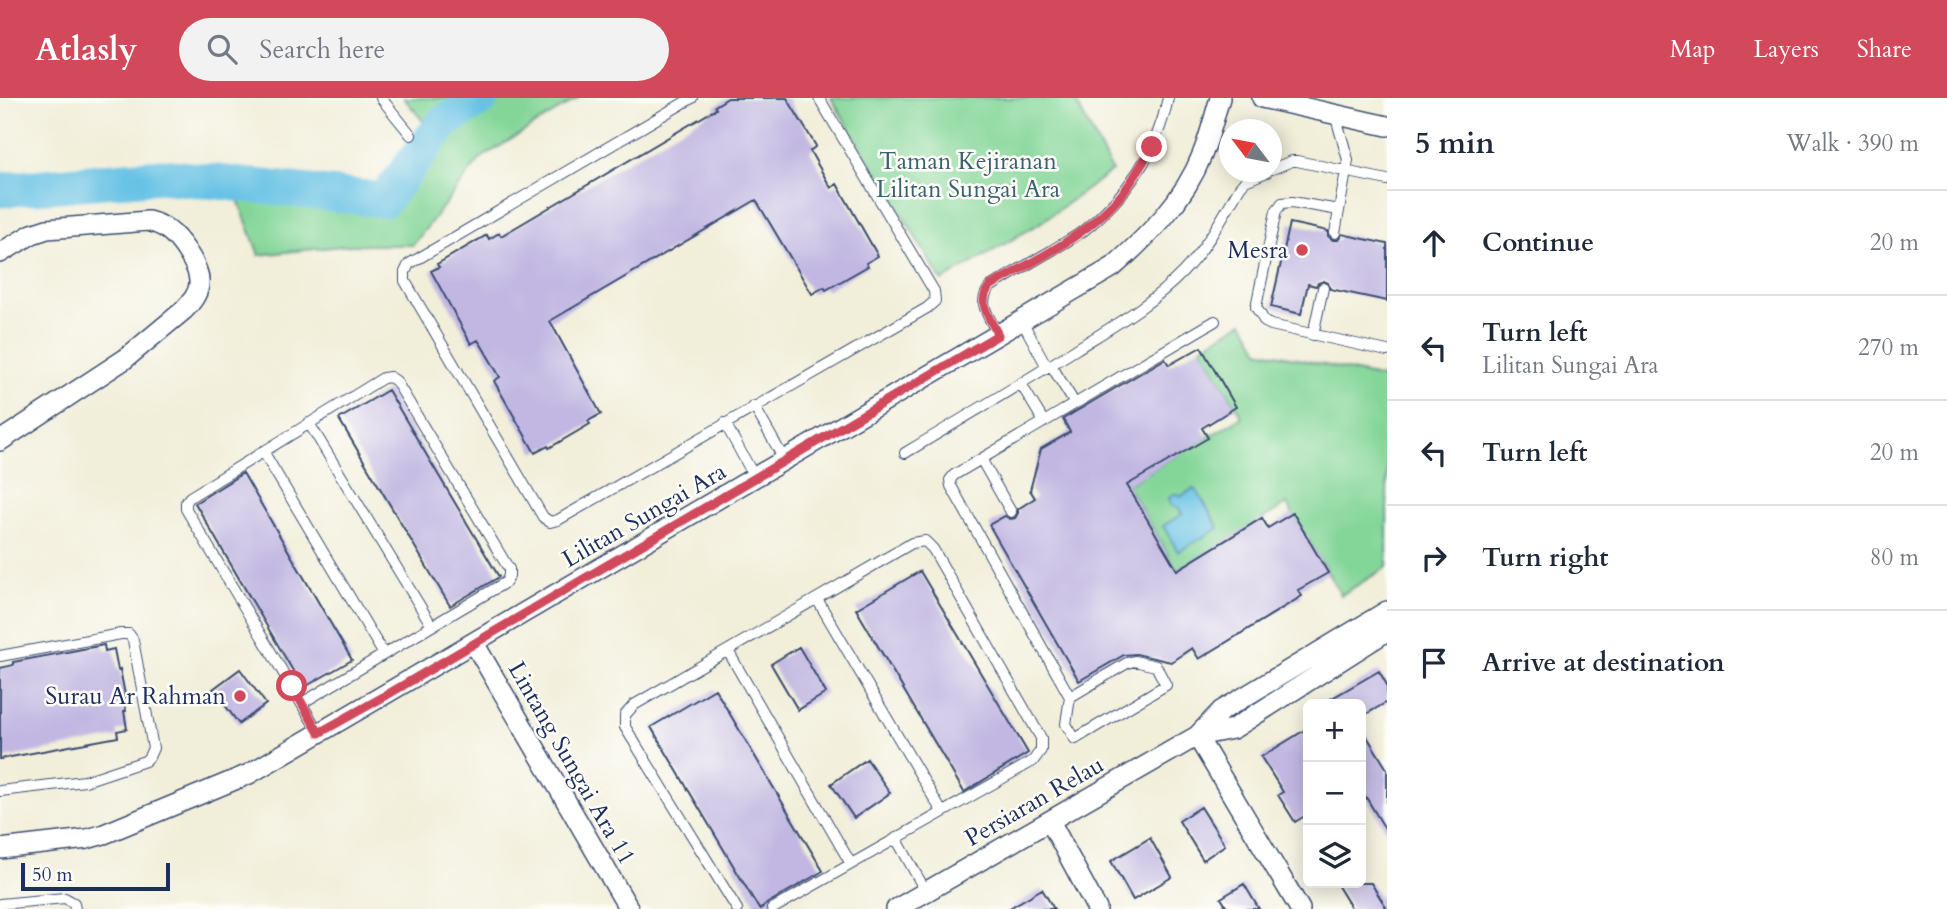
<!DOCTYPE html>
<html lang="en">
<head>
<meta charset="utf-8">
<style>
  :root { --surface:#fff; --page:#f2f2f3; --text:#1f2937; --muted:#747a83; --line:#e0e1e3; --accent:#d1495b }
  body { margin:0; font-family:Cardo,serif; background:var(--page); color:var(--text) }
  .controls { position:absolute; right:21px; bottom:21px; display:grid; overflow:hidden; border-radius:10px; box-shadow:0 4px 18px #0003 }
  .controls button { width:63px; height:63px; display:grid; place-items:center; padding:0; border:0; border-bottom:2px solid var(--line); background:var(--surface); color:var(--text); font:35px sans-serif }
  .compass { position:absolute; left:1219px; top:21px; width:63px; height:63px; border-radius:50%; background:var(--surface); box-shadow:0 4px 18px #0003; rotate:302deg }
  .scale { position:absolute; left:21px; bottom:18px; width:149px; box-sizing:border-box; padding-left:7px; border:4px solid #1b2f5e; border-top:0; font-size:19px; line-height:24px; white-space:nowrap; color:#1b2f5e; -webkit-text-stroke:5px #fdfcf7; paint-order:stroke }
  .stop { position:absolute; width:21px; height:21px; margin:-16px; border:5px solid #d1495b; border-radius:50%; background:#fff }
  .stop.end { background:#d1495b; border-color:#fff; box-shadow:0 2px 7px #0008 }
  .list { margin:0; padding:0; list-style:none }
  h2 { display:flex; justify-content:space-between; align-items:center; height:91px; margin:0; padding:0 28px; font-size:30px }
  h2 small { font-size:23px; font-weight:400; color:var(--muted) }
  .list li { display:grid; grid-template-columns:46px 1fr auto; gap:21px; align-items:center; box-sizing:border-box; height:105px; padding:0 28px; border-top:2px solid var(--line) }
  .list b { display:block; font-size:26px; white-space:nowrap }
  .list p { margin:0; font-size:23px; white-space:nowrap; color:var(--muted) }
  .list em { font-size:23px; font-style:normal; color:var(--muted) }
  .icon { flex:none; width:38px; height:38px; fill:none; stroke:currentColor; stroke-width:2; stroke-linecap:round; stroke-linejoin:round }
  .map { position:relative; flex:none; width:1387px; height:811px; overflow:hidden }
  header { display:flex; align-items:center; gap:42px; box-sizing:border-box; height:98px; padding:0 35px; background:var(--accent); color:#fff }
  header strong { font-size:33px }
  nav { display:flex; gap:38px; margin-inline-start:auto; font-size:24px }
  .search { width:490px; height:63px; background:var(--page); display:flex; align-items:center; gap:18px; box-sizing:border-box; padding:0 24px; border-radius:38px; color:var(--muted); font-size:26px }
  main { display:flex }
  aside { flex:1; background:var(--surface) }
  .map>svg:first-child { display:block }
  .green { fill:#83d698; stroke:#4f827b; stroke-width:2 }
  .water { fill:#67c2e5; stroke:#4178a2; stroke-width:2 }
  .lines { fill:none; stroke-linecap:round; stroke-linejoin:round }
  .river { stroke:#67c2e5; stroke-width:35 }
  .building { fill:#c1b7e2 }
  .lane-casing { stroke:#3b4c70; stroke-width:12 }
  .street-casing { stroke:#3b4c70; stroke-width:22 }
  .lane { stroke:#fff; stroke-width:10 }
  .street { stroke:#fff; stroke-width:19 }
  .route { stroke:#d1495b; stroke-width:9 }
  .poi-dot { fill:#d1495b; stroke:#fdfcf7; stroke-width:2.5 }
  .labels { text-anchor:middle; stroke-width:5; stroke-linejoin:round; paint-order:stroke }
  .park-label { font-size:24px; fill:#3a616f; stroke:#fdfcf7 }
  .poi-label { font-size:24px; fill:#1b2f5e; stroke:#fdfcf7; text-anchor:end }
  .street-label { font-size:24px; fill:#1b2f5e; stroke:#fdfcf7 }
</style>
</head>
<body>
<header>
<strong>Atlasly</strong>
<div class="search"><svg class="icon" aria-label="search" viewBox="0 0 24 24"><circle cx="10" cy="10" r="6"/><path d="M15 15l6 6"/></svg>Search here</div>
<nav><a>Map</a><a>Layers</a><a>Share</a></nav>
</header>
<main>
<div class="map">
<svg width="1387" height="811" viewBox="0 0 1387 811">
  <rect width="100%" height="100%" fill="#fdfcf7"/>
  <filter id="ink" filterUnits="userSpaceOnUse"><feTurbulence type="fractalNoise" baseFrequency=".0143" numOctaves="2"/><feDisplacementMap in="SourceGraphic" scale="14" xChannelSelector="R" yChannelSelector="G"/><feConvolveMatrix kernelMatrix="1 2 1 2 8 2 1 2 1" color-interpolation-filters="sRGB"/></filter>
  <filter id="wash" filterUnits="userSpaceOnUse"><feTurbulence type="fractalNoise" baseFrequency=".00686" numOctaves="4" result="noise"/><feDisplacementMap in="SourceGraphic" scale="28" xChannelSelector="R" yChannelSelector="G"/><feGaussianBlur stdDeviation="1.57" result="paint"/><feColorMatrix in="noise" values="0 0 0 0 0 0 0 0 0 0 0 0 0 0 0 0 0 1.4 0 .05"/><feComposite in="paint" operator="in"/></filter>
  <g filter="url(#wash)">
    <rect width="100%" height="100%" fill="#f1eed9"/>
    <path class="green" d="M 404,0 L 459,0 L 423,23 Z
      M 503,0 L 578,0 L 481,60 L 413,147 L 351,147 L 259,157 L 237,99 L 390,112 L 448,34 Z
      M 831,0 L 1074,0 L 1112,73 L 1040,125 L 942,183 Z
      M 1243,224 L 1259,252 L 1387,281 L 1387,469 L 1341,497 L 1287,406 L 1177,472 L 1127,387 L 1242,319 L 1201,249 Z"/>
    <path class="water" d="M 1193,391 L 1197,393 L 1219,430 L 1178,454 L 1163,428 L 1182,416 L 1178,409 L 1174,409 L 1170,406 L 1169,400 C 1173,395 1176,394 1181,398 Z"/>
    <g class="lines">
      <path class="river" d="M 0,92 L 161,78 L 384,102 L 444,24 L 482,0"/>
    </g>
    <g id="blocks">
      <path class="building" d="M 728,0 L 787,0 L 816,48 L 810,53 L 831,90 L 837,86 L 878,158 L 866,165 L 868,168 L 826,192 L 824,189 L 812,196 L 756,102 L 550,223 L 601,316 L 588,323 L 590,326 L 549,350 L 548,348 L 535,355 L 494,283 L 500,279 L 482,248 L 478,242 L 471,246 L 431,173 L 439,169 L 437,166 L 487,137 L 489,141 L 499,135 L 501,138 L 716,11 L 715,8 Z
        M 1290,125 L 1328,133 L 1328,138 L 1333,142 L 1338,142 L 1342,136 L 1387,146 L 1387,203 L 1330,191 L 1328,185 L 1324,183 L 1318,185 L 1316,188 L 1308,186 L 1301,216 L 1271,209 Z
        M 1201,249 L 1236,309 L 1202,330 L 1208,340 L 1127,387 L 1177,472 L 1262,420 L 1268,430 L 1293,415 L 1328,475 L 1298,492 L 1302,498 L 1199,561 L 1192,550 L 1171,564 L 1136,556 L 1124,557 L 1079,583 L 989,427 L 1005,418 L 1010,421 L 1015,420 L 1018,415 L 1018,411 L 1035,400 L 1030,392 L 1041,351 L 1070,334 L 1063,321 L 1165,261 L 1169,267 Z
        M 388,292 L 499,479 L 450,508 L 339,321 Z
        M 243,375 L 352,562 L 303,590 L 195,405 Z
        M 920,473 L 1028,655 L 964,694 L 856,511 Z
        M 104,547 L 105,553 L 114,551 L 118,572 L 120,571 L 125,597 L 123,597 L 126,613 L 124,613 L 127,631 L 117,633 L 118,639 L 0,661 L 0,570 L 13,567 L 13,564 Z
        M 799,549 L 826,595 L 798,612 L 771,566 Z
        M 240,571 L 266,606 L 239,626 L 213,591 Z
        M 1379,573 L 1387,587 L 1387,604 L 1361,619 L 1361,606 L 1322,606 Z
        M 715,591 L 823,773 L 768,805 L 760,811 L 759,811 L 651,629 Z
        M 1361,629 L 1387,671 L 1387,734 L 1361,691 Z
        M 1308,630 L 1308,716 L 1295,724 L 1278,697 L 1283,694 L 1261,659 Z
        M 867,661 L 890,695 L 854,720 L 831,686 Z
        M 1201,709 L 1225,747 L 1203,762 L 1179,723 Z
        M 1150,740 L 1172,779 L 1133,802 L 1111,763 Z
        M 1336,785 L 1371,785 L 1387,811 L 1352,811 Z
        M 1244,786 L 1259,811 L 1228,811 L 1221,800 Z
        M 1042,791 L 1054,811 L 1008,811 Z"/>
    </g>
  </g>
  <g filter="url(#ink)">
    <use href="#blocks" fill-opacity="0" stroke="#3b4c70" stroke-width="2"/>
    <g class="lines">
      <defs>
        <path id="lane" d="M 381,0 L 411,37
          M 692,0 L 409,166 L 405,174 L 405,183 L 543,419 L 550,424 L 558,422 L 927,210 L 935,203 L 934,193 L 819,0
          M 1272,71 L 1292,63 L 1297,63 L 1387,82
          M 1339,112 L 1292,104 L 1282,105 L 1276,113 L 1256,209 L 1265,224 L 1271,227 L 1387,253
          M 1335,135 L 1348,62 L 1335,16
          M 1022,223 L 1047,269
          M 998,237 C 990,219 976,206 990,189 C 1010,177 1030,165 1051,153 C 1061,146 1073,141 1083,133 C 1126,99 1157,54 1168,0
          M 1313,237 L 1323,190
          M 1051,267 L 1075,306
          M 1021,286 L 1044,324
          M 754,308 L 785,363
          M 309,325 L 432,528
          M 725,325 L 755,380
          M 263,353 L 383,555
          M 905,355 C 962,321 1019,287 1075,252 C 1113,228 1152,206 1183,174 C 1207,149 1223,118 1240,89 L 1245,83 L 1267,74
          M 981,361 L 1011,414
          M 817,501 L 942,714
          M 728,553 L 851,766
          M 0,558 L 121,536 L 129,536 L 133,542 L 153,650 L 149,659 L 145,663 L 85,683 L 0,693
          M 1134,563 L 1156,568 L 1166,587 L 1075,641 L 1066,626 L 1070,599 L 1127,565 Z
          M 1070,599 L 951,388 L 950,382 L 954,377 L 1215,223
          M 302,605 L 506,484 L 509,478 L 509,471 L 396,283 L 390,279 L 383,280 L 190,399 L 186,404 L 186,411 L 319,635
          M 896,740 L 926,794
          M 0,806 L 65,800 L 74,805 L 75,811
          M 737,811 L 625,629 L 625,617 L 634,607 L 912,445 L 925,443 L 933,451 L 1041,640 L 1041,652 L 1033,663 L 772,811"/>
        <path id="street" d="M 1262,0 L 1387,28
          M 0,155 L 32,136 L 47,131 L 148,123 C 156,125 162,127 168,132 C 180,141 199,168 199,183 C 200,194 192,204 184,212 L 125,261 L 0,343
          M 474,545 L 629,811
          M 1197,638 L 1233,631 L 1387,533
          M 1197,638 L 1300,811
          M 1050,723 L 1097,811
          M 0,751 L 87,741 L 104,736 L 249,676 L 1113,169 C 1149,137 1184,103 1202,57 C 1210,38 1214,19 1220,0
          M 896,811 L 1197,638 L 1221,613 L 1387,513"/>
      </defs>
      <use href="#lane" class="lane-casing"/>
      <use href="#street" class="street-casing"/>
      <use href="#lane" class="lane"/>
      <use href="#street" class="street"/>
    </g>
  </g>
  <g class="lines" filter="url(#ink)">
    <path class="route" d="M 292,588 L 319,635 L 385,598 L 998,237 C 990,220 976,205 990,188 C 1032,164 1078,142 1112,107 C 1129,91 1140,69 1152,49"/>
  </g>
  <g class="poi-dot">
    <circle cx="1302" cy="152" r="7"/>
    <circle cx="240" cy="598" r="7"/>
  </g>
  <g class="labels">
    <g class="park-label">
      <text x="968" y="71">Taman Kejiranan<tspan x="968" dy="28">Lilitan Sungai Ara</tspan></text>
    </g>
    <g class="poi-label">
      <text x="1288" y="160">Mesra</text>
      <text x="226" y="606">Surau Ar Rahman</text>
    </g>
    <g class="street-label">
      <text transform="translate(644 417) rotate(-30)" y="8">Lilitan Sungai Ara</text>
      <text transform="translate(572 665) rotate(60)" y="8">Lintang Sungai Ara 11</text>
      <text transform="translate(1034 703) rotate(-30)" y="8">Persiaran Relau</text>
    </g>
  </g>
</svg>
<div class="controls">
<button>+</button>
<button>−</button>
<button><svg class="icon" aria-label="layers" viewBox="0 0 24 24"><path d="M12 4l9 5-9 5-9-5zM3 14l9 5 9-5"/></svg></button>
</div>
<svg class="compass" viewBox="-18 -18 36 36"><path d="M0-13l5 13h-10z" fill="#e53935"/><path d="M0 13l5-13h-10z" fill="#747a83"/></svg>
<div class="scale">50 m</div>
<div class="stop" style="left:292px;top:588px"></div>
<div class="stop end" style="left:1152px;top:49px"></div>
</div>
<aside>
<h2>5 min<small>Walk · 390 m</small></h2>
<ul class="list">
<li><svg class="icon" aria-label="ahead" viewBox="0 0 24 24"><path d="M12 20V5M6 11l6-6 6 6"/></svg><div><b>Continue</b></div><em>20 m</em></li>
<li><svg class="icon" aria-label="left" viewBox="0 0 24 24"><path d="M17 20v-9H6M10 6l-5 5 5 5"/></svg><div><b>Turn left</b><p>Lilitan Sungai Ara</p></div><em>270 m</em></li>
<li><svg class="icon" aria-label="left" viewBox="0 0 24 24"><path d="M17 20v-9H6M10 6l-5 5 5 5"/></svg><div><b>Turn left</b></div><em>20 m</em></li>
<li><svg class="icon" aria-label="right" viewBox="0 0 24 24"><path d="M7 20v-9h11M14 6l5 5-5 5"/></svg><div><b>Turn right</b></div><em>80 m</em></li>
<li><svg class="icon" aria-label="arrive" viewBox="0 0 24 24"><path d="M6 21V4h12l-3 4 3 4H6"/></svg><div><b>Arrive at destination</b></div></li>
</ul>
</aside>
</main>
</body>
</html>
